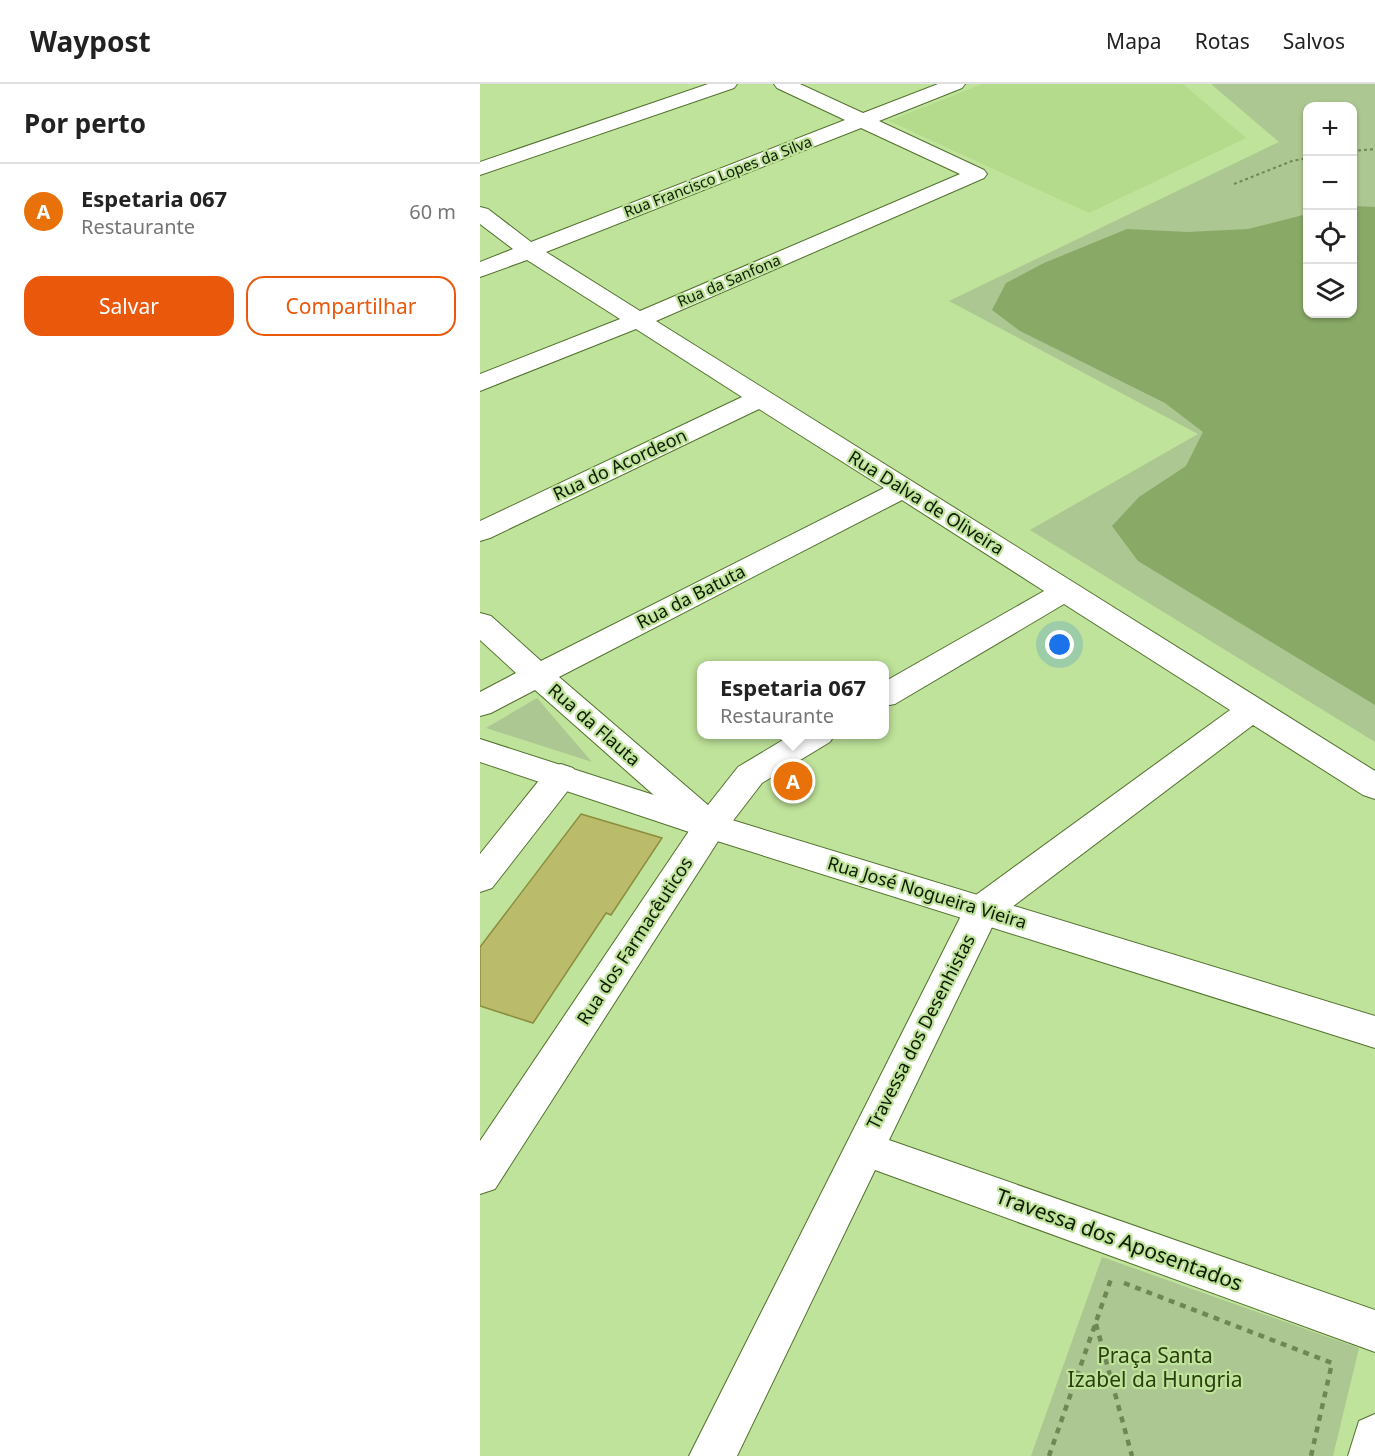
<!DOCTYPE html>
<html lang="pt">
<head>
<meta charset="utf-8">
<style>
  :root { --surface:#fff; --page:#f6f6f6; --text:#222; --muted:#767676; --line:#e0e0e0; --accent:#ea580c }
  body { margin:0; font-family:"Noto Sans",sans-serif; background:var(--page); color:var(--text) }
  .controls { position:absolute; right:18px; top:18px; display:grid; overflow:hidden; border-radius:12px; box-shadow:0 2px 4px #0004 }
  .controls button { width:54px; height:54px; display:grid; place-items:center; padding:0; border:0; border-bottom:2px solid var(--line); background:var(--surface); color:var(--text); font:30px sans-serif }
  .you { position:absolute; left:580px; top:561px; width:21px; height:21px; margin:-15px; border:4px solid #fff; border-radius:50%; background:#1a73e8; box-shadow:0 0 0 9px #1a73e833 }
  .badge { display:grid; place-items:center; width:39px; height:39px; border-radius:50%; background:var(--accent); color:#fff; font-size:20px; font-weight:700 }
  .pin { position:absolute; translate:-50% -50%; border:3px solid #fff; box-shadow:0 2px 6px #0006 }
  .popup { position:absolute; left:217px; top:577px; width:192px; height:78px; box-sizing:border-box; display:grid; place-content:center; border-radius:12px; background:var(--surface); filter:drop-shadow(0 2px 4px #0005); font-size:20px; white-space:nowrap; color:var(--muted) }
  .popup b { font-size:22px; color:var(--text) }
  .popup::after { content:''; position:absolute; left:50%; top:100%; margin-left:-12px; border:12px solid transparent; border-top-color:var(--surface) }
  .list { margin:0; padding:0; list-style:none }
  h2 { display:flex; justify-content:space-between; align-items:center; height:78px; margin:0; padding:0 24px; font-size:26px }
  h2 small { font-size:20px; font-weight:400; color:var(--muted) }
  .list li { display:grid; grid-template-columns:39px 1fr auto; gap:18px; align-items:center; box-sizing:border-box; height:96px; padding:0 24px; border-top:2px solid var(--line) }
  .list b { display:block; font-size:22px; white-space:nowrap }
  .list p { margin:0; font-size:20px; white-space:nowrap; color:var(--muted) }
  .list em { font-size:20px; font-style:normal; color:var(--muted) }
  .actions { display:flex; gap:12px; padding:18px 24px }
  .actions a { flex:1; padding:14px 0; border:2px solid var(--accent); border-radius:18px; text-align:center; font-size:21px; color:var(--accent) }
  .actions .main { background:var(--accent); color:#fff }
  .icon { flex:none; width:33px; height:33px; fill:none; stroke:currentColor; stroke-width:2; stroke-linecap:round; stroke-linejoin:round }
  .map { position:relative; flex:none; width:895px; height:1372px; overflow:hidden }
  header { display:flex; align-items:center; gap:36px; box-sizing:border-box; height:84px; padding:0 30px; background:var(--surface); border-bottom:2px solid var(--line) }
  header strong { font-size:28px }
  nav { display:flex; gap:33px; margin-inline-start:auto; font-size:21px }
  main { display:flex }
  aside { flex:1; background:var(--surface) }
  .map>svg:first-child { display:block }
  .built { fill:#b4db8b }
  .green { fill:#acc791; fill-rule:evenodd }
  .forest { fill:#89a967 }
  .building { fill:#babc6c; stroke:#8c8d3d; stroke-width:1.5 }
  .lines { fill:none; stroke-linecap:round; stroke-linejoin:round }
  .street-casing { stroke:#52712c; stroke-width:2 }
  .secondary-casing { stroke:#52712c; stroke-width:2 }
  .path-far1 { stroke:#6e8754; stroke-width:2; stroke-dasharray:3 3; stroke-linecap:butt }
  .path { stroke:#6e8754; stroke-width:4.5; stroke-dasharray:6 6; stroke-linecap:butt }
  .street { fill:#fff; fill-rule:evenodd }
  .secondary { fill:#fff; fill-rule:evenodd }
  .labels { text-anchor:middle; stroke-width:4.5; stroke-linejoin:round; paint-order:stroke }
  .far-street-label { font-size:15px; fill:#0e1a01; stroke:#bfe39a }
  .street-label { font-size:18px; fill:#0e1a01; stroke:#bfe39a }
  .near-street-label { font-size:21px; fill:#0e1a01; stroke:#bfe39a }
  .near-park-label { font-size:21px; fill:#2a3f0f; stroke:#bfe39a }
</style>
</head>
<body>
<header>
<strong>Waypost</strong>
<nav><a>Mapa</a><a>Rotas</a><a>Salvos</a></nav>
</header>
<main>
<aside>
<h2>Por perto<small></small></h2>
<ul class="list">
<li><span class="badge" style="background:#e8710a">A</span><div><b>Espetaria 067</b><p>Restaurante</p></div><em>60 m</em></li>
</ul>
<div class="actions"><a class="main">Salvar</a><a>Compartilhar</a></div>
</aside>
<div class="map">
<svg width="895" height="1372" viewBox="0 0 895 1372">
  <rect width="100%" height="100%" fill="#bfe39a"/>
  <path class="built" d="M 502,0 L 703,0 L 766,54 L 609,129 L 409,37 Z"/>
  <path class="green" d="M 731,0 L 895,0 L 895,658 L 550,446 L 718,350 L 469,217 L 799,58 ZM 828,22 L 872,22 L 872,230 L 828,230 Z
    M 57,614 L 112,678 L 6,644 Z
    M 622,1173 L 879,1264 L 853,1372 L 551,1372 Z"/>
  <path class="forest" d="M 873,122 L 895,123 L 895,621 L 658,477 L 632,442 L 659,413 L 706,382 L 723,348 L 685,319 L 540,247 L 512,226 L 526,199 L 564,179 L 647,145 L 707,148 L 768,145 L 827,130 L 828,230 L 872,230 Z"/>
  <path class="building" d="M 101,730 L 182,754 L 131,831 L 126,829 L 53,939 L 0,922 L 0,863 Z"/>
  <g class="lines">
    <defs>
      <path id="street" d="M 228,0 L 257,0 L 254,4 L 0,91 L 0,78 Z
        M 294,0 L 320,0 L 383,29 L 458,0 L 485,0 L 482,4 L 399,37 L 504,86 L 507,90 L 504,94 L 176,237 L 895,687 L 895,715 L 883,711 L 773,641 L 516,835 L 409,1056 L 895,1226 L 895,1268 L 395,1086 L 257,1372 L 209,1372 L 489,816 L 750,626 L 584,520 L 415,620 L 404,622 L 404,598 L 564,507 L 422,416 L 79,593 L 228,721 L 258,683 L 313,650 L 355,650 L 350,658 L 282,699 L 242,751 L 15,1105 L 0,1110 L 0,1057 L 211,744 L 55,606 L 11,629 L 0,632 L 0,608 L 36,589 L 0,556 L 0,529 L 11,532 L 61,577 L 404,404 L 279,325 L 10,454 L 0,457 L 0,437 L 262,313 L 156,245 L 0,307 L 0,290 L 140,235 L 47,176 L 0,193 L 0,178 L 33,165 L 0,140 L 0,123 L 8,125 L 51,158 L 365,36 L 297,4 ZM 381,44 L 480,90 L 160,227 L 66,168 Z
        M 81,680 L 93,684 L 98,692 L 93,700 L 12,804 L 0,808 L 0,770 L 69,684 Z
        M 895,1330 L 895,1372 L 868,1372 L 879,1337 Z"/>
      <path id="secondary" d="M 0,655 L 242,733 L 895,932 L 895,964 L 218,751 L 0,678 Z"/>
    </defs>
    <use href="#street" class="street-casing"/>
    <use href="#secondary" class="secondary-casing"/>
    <path class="path-far1" d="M 872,67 L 895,65
      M 754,100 L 812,77 L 828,74"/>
    <path class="path" d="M 644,1199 L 852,1279 L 831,1372
      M 616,1240 L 652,1372
      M 569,1372 L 631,1195 L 634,1196"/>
    <use href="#street" class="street"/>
    <use href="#secondary" class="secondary"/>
  </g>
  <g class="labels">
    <g class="far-street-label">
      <text transform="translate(238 93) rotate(-21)" y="5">Rua Francisco Lopes da Silva</text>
      <text transform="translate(249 197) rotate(-23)" y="5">Rua da Sanfona</text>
    </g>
    <g class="street-label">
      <text transform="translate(140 381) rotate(-25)" y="6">Rua do Acordeon</text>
      <text transform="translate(446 419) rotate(32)" y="6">Rua Dalva de Oliveira</text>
      <text transform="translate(211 513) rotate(-27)" y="6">Rua da Batuta</text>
      <text transform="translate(114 641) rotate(41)" y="6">Rua da Flauta</text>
      <text transform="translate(447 809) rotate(17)" y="6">Rua José Nogueira Vieira</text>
      <text transform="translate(155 857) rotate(-57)" y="6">Rua dos Farmacêuticos</text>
      <text transform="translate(441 948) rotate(-63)" y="6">Travessa dos Desenhistas</text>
    </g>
    <g class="near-street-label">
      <text transform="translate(639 1156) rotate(20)" y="7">Travessa dos Aposentados</text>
    </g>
    <g class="near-park-label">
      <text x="675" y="1279">Praça Santa<tspan x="675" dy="24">Izabel da Hungria</tspan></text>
    </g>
  </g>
</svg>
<div class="controls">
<button>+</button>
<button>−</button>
<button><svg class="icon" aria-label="locate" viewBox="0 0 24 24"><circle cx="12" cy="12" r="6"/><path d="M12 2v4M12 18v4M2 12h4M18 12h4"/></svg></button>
<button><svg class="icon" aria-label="layers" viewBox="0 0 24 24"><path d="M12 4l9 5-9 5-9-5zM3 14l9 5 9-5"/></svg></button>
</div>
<div class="you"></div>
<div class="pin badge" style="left:313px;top:697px;background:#e8710a">A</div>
<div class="popup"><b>Espetaria 067</b>Restaurante</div>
</div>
</main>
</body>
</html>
